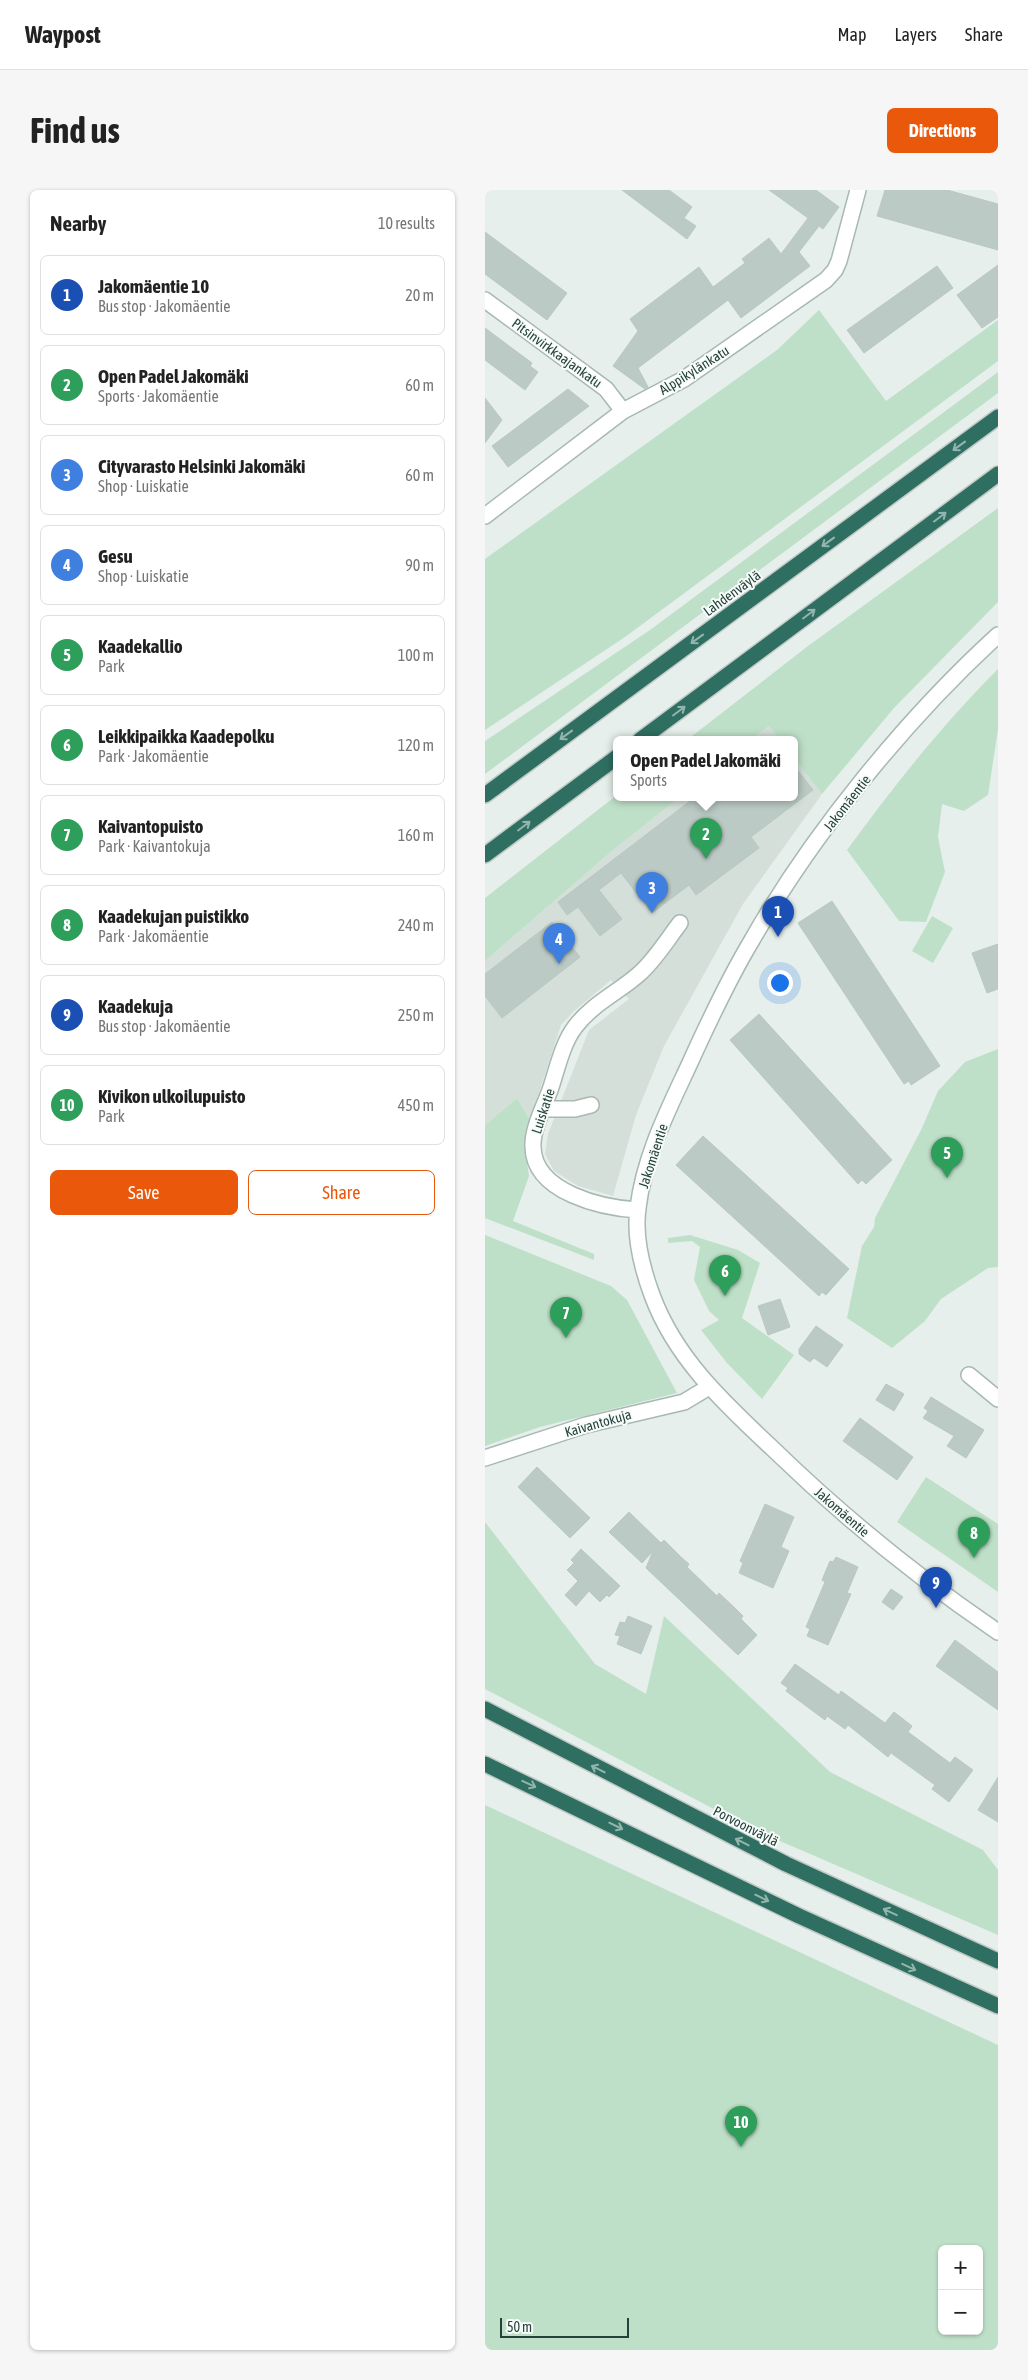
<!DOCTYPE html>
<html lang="en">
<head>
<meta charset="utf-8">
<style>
  :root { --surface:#fff; --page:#f6f6f6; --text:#222; --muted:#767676; --line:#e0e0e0; --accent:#ea580c }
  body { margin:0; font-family:"Asap Condensed",sans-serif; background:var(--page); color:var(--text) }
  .controls { position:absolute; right:15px; bottom:15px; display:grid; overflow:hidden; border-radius:8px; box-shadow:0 1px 4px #0004 }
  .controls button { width:45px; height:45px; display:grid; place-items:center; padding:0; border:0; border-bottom:1px solid var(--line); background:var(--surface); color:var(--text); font:25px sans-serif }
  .scale { position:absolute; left:15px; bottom:12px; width:129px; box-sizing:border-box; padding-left:5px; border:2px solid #24423a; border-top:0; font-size:14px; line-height:18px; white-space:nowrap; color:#24423a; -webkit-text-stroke:4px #f7fbf9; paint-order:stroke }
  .you { position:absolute; left:294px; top:792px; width:18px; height:18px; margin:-12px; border:4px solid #fff; border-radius:50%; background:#1a73e8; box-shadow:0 0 0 8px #1a73e833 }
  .badge { display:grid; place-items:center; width:32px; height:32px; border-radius:50%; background:var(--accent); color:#fff; font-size:16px; font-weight:700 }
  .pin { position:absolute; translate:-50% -41px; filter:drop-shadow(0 1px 2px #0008) }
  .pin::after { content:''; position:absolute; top:26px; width:18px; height:15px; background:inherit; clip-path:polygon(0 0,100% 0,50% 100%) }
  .popup { position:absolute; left:128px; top:546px; width:185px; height:65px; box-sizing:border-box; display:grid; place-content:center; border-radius:8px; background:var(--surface); filter:drop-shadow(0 1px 4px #0005); font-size:16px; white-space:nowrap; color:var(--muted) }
  .popup b { font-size:19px; color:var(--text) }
  .popup::after { content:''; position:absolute; left:50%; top:100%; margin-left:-10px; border:10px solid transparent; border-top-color:var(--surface) }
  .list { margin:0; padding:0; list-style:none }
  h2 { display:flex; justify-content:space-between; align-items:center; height:65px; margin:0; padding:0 20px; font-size:21px }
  h2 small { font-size:16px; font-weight:400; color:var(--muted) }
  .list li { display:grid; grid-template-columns:32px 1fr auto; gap:15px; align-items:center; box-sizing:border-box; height:80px; margin:0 10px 10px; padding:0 10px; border:1px solid var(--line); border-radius:8px }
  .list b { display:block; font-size:19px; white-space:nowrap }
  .list p { margin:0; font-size:16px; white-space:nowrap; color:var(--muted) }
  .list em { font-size:16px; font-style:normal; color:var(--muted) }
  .actions { display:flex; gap:10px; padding:15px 20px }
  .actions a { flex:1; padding:11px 0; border:1px solid var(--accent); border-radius:8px; text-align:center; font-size:18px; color:var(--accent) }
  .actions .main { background:var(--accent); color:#fff }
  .map { position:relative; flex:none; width:513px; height:2160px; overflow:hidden; border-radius:8px }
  header { display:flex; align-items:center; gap:30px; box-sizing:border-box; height:70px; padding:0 25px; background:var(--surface); border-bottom:1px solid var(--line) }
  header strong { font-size:24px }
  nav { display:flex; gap:28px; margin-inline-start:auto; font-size:18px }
  .intro { display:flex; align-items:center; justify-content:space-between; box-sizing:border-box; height:120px; padding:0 30px }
  h1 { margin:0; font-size:35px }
  .button { padding:12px 22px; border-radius:8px; background:var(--accent); color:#fff; font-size:18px; font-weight:700 }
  main { display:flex; gap:30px; padding:0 30px }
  aside { flex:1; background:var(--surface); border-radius:8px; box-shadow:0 1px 4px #0004 }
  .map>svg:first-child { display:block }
  .built { fill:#d4dfda }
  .green { fill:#bfe0c8; fill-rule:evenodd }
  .building { fill:#bbcac4; stroke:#b8c9c2 }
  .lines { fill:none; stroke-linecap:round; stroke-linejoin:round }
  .minor-casing { stroke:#a8b8b2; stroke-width:18 }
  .highway-casing { stroke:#c2cac8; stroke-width:18 }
  .minor { stroke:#fff; stroke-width:15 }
  .highway { stroke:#2f6f62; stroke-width:15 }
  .oneway { stroke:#93b5ae }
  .labels { text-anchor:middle; stroke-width:4; stroke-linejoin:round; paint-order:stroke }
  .street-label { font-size:14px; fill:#24423a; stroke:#f7fbf9 }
</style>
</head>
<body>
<header>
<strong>Waypost</strong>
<nav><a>Map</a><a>Layers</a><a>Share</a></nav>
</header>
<div class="intro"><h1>Find us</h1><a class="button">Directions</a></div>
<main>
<aside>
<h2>Nearby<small>10 results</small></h2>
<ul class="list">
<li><span class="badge" style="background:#1a4fb4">1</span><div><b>Jakomäentie 10</b><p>Bus stop · Jakomäentie</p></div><em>20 m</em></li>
<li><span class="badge" style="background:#2e9e5b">2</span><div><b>Open Padel Jakomäki</b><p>Sports · Jakomäentie</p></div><em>60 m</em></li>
<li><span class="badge" style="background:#3f7fe0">3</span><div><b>Cityvarasto Helsinki Jakomäki</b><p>Shop · Luiskatie</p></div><em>60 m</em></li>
<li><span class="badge" style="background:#3f7fe0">4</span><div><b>Gesu</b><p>Shop · Luiskatie</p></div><em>90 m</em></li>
<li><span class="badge" style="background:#2e9e5b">5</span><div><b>Kaadekallio</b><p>Park</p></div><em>100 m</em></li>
<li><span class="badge" style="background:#2e9e5b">6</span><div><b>Leikkipaikka Kaadepolku</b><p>Park · Jakomäentie</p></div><em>120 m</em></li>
<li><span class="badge" style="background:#2e9e5b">7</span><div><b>Kaivantopuisto</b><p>Park · Kaivantokuja</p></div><em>160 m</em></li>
<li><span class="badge" style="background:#2e9e5b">8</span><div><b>Kaadekujan puistikko</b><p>Park · Jakomäentie</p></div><em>240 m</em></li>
<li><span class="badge" style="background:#1a4fb4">9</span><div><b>Kaadekuja</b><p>Bus stop · Jakomäentie</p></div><em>250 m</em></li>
<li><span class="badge" style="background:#2e9e5b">10</span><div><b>Kivikon ulkoilupuisto</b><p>Park</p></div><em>450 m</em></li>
</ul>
<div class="actions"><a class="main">Save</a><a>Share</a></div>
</aside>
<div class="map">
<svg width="513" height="2160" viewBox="0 0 513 2160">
  <rect width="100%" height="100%" fill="#e6efeb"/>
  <path class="built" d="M 284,536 L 295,550 L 265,550 Z
    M 310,569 L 337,604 L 258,714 L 179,856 L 151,925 L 128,1006 L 93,996 L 69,981 L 60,964 L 63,944 L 104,840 L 144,809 L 126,790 L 89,821 L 76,835 L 45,930 L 32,908 L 0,935 L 0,771 L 127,661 L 194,608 L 310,608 Z"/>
  <path class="green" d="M 334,120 L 401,211 L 513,130 L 513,171 L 140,447 L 0,540 L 0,369 L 292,160 Z
    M 513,182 L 513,203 L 0,584 L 0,551 L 165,440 Z
    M 513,318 L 513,412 L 409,518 L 337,604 L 310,569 L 310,550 L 295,550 L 284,536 L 265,550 L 202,550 L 323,456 Z
    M 513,479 L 513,539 L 503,605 L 479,621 L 457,614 L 453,647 L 460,682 L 441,732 L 414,731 L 362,660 C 409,596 456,536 513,479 Z
    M 132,605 L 132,608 L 194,608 L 127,661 L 0,771 L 0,708 Z
    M 447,726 L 468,738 L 448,773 L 427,761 Z
    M 513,859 L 513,1077 L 503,1078 L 456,1109 L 440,1131 L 407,1158 L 362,1128 L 377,1056 L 389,1037 L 390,1028 L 436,940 L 453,901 L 480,872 Z
    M 32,908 L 45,930 L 41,966 L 44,986 L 28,1031 L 109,1064 L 109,1070 L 0,1028 L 0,935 Z
    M 0,1045 L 126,1096 L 142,1110 L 192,1203 L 55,1237 L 0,1256 Z
    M 205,1045 L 253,1060 L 275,1073 L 257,1128 L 309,1165 L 277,1209 L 242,1173 L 216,1140 L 234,1130 L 224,1121 L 209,1090 L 215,1057 L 207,1051 L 183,1053 L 183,1048 Z
    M 441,1287 L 513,1334 L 513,1402 L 412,1332 Z
    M 0,1332 L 110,1474 L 161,1504 L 179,1426 L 345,1582 L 498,1660 L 513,1680 L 513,1745 L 265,1638 L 0,1499 Z
    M 0,1615 L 513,1855 L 513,2160 L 0,2160 ZM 457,2059 L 494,2059 L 494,2141 L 457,2141 Z"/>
  <path class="building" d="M 137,0 L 184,0 L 207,17 L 199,28 L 211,36 L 202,49 Z
    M 284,0 L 331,0 L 354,17 L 338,39 L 334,36 L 314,62 L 325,76 L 256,128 L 243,110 L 153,178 L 163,197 L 160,199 L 128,176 L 153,141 L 145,129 L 214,77 L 228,97 L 260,73 L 257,69 L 284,48 L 296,64 L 323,28 Z
    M 400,0 L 462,0 L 513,14 L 513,60 L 392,26 Z
    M 0,42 L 82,103 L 62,130 L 0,84 Z
    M 513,75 L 513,127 L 497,138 L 472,105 Z
    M 452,76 L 468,98 L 379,163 L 362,140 Z
    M 0,138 L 47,173 L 45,176 L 53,182 L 40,200 L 0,170 Z
    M 83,199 L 104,216 L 23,277 L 7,256 Z
    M 0,208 L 17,230 L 0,253 Z
    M 310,577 L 328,600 L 266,647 L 274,658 L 211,705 L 204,695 L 167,723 L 136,683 L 114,700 L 137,729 L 115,746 L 93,717 L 82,725 L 73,712 L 209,608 L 310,608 Z
    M 347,711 L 455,876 L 426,895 L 424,891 L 419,894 L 313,733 Z
    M 67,732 L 95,767 L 17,828 L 0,806 L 0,784 Z
    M 513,754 L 513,799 L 502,803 L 487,763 Z
    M 274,824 L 407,970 L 381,994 L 377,990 L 373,994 L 245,850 Z
    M 218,946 L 364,1079 L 341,1105 L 337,1102 L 334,1106 L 191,975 Z
    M 295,1109 L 305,1137 L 283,1145 L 273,1116 Z
    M 331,1136 L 358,1155 L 342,1177 L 329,1168 L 325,1172 L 314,1164 L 314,1159 Z
    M 401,1194 L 419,1204 L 409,1221 L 391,1210 Z
    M 446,1207 L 499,1240 L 481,1268 L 462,1256 L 469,1246 L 438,1228 L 443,1221 L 439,1218 Z
    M 375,1228 L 428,1267 L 412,1290 L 358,1251 Z
    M 52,1277 L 105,1328 L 85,1348 L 33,1297 Z
    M 280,1314 L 309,1327 L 296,1357 L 304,1361 L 288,1398 L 254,1383 L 258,1373 L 255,1371 Z
    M 144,1322 L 176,1353 L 179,1350 L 197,1368 L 204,1374 L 202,1377 L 232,1406 L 234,1403 L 252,1420 L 258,1426 L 256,1429 L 272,1445 L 253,1465 L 161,1378 L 168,1361 L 157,1373 L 124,1342 Z
    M 96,1359 L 135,1396 L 124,1407 L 122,1405 L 115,1412 L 104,1401 L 91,1416 L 80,1405 L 93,1391 L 82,1380 L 89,1373 L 86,1370 Z
    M 351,1367 L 373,1377 L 362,1403 L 366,1404 L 343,1455 L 322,1446 L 325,1439 L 321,1437 L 340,1392 L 337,1390 L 345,1371 L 348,1372 Z
    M 406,1399 L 418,1407 L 408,1420 L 397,1412 Z
    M 143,1426 L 167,1436 L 156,1464 L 132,1454 L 135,1446 L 130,1445 L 135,1432 L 140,1433 Z
    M 470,1450 L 513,1482 L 513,1520 L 451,1476 Z
    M 310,1474 L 354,1505 L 356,1501 L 400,1533 L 409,1522 L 427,1536 L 423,1542 L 465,1573 L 470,1567 L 488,1580 L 464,1612 L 447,1599 L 450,1595 L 406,1563 L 403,1567 L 363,1535 L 360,1539 L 342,1526 L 340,1530 L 301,1501 L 303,1498 L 296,1493 Z
    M 513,1587 L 513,1632 L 493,1620 Z"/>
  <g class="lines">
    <defs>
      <path id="minor" d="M 0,110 L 121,199 L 138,221
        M 0,326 L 138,221 L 199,189 L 341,90 L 350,80 L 354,71 L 373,0
        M 513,445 C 422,528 328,643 267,750 C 243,790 223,833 204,875 C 183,920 159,967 153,1018 C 149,1046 157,1078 167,1105 C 190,1168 239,1213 287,1258 C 357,1326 432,1387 513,1442
        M 58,919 L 90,919 L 106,915
        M 153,1020 C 118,1018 49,1003 48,957 C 47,939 59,917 65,900 C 72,880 77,854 90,837 C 107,814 134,802 154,784 C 170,770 182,750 195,733
        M 484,1185 L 513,1209
        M 0,1268 L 101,1235 L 199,1212 L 224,1197"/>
      <path id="highway" d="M 155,550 L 513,284
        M 0,605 L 513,227
        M 0,665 L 132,567
        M 0,1519 L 301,1674 L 513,1771
        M 0,1574 L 314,1726 L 513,1816"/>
    </defs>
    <use href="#minor" class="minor-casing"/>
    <use href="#highway" class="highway-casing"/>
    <use href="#minor" class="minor"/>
    <use href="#highway" class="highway"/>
  </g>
  <defs><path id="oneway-shaft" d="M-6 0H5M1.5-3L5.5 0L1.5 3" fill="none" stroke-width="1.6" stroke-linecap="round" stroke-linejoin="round" transform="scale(1.25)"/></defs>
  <g class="oneway">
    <use href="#oneway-shaft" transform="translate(474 256) rotate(144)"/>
    <use href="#oneway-shaft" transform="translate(455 327) rotate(-37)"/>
    <use href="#oneway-shaft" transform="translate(343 352) rotate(144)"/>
    <use href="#oneway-shaft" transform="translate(324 424) rotate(-37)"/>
    <use href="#oneway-shaft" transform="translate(212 449) rotate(144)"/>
    <use href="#oneway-shaft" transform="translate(194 521) rotate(-37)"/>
    <use href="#oneway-shaft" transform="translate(81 545) rotate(144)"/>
    <use href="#oneway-shaft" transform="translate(39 636) rotate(-37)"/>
    <use href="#oneway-shaft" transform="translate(113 1579) rotate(-153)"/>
    <use href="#oneway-shaft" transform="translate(44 1594) rotate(25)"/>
    <use href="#oneway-shaft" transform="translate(131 1636) rotate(26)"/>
    <use href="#oneway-shaft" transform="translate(257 1652) rotate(-153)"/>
    <use href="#oneway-shaft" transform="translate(277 1708) rotate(26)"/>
    <use href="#oneway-shaft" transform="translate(405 1722) rotate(-155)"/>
    <use href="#oneway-shaft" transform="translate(424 1777) rotate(25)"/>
  </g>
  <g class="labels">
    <g class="street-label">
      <text transform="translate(72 163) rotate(36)" y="5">Pitsinvirkkaajankatu</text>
      <text transform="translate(209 180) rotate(-32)" y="5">Alppikylänkatu</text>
      <text transform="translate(247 403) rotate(-36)" y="5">Lahdenväylä</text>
      <text transform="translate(362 613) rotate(-52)" y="5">Jakomäentie</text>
      <text transform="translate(58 921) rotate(-72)" y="5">Luiskatie</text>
      <text transform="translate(168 966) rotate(-72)" y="5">Jakomäentie</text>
      <text transform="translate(113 1233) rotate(-16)" y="5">Kaivantokuja</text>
      <text transform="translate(357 1322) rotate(41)" y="5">Jakomäentie</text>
      <text transform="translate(261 1636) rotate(27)" y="5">Porvoonväylä</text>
    </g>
  </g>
</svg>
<div class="controls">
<button>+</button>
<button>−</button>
</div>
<div class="scale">50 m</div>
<div class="you"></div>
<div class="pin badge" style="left:293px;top:747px;background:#1a4fb4">1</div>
<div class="pin badge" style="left:221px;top:669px;background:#2e9e5b">2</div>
<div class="popup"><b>Open Padel Jakomäki</b>Sports</div>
<div class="pin badge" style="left:167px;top:723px;background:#3f7fe0">3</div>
<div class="pin badge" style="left:74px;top:774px;background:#3f7fe0">4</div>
<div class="pin badge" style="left:462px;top:988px;background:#2e9e5b">5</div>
<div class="pin badge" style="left:240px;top:1106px;background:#2e9e5b">6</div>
<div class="pin badge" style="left:81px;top:1148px;background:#2e9e5b">7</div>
<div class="pin badge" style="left:489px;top:1368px;background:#2e9e5b">8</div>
<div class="pin badge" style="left:451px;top:1418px;background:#1a4fb4">9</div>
<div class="pin badge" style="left:256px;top:1957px;background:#2e9e5b">10</div>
</div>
</main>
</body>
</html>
